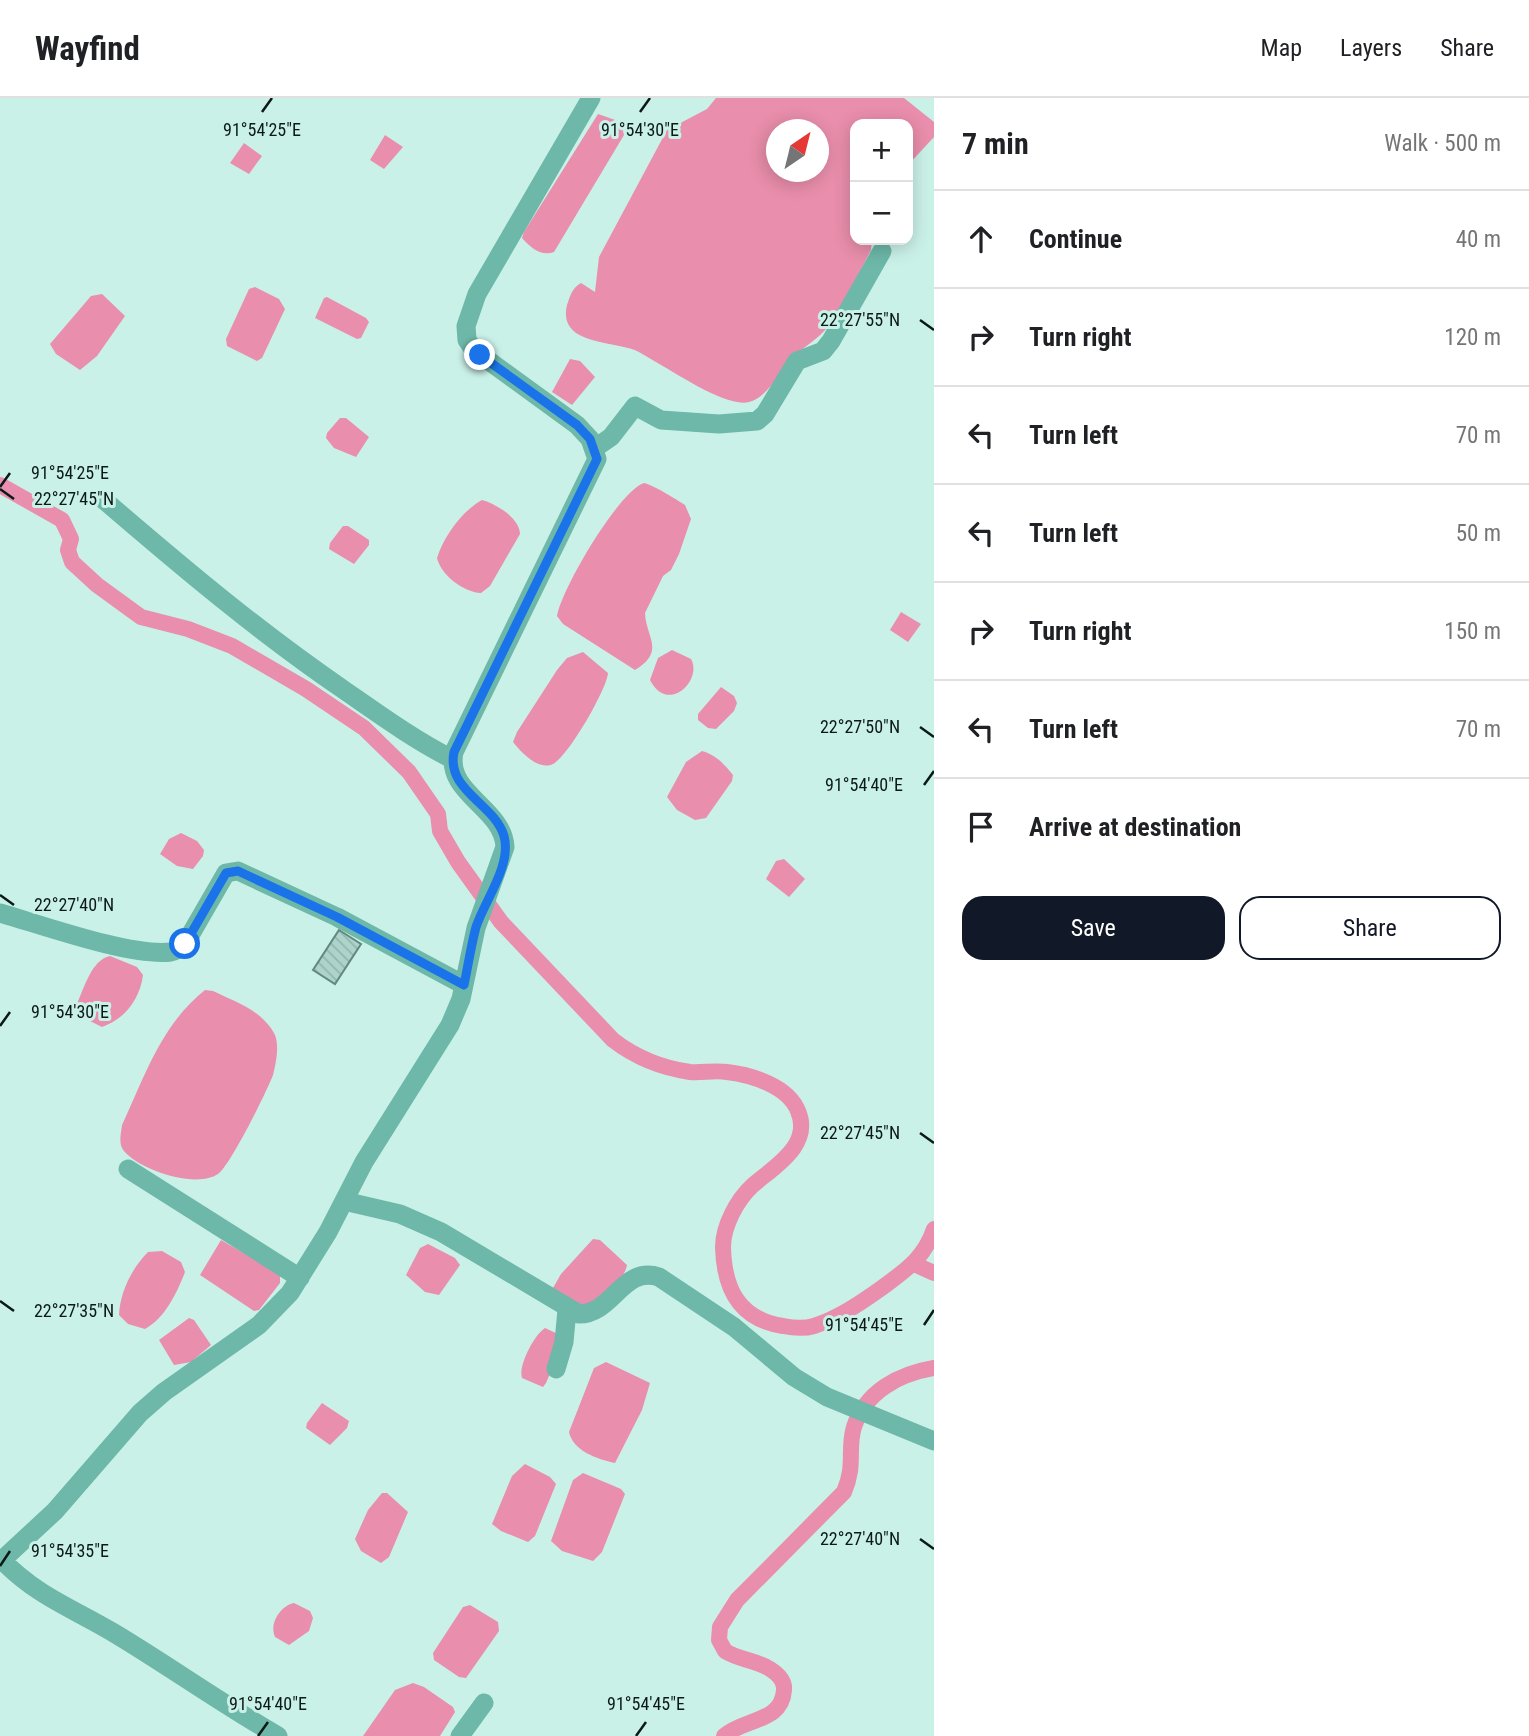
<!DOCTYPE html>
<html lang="en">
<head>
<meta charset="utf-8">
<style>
  :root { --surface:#fff; --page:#f6f6f6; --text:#202124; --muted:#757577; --line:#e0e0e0; --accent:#111827 }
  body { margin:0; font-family:"Roboto Condensed",sans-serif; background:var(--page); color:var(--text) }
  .controls { position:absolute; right:21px; top:21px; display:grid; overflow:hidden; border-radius:14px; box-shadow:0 4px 18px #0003 }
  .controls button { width:63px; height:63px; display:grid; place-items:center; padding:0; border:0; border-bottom:2px solid var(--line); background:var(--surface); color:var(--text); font:35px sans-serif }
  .compass { position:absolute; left:766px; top:21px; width:63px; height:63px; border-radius:50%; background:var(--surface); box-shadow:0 4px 18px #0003; rotate:35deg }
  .stop { position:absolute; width:21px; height:21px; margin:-16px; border:5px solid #1a73e8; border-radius:50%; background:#fff }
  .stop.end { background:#1a73e8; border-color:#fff; box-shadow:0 2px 7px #0008 }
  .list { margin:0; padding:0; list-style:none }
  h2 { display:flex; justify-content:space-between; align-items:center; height:91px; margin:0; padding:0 28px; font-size:30px }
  h2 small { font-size:23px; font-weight:400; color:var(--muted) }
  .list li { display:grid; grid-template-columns:46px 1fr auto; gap:21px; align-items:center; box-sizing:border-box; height:98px; padding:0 28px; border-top:2px solid var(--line) }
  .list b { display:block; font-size:26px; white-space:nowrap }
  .list em { font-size:23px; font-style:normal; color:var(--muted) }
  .actions { display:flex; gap:14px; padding:21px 28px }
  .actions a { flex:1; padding:16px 0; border:2px solid var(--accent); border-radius:21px; text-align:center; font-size:24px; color:var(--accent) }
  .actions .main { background:var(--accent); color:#fff }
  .icon { flex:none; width:38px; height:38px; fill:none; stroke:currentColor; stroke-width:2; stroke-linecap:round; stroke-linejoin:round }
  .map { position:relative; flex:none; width:934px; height:1638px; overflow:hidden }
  header { display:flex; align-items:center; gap:42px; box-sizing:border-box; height:98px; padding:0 35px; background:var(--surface); border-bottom:2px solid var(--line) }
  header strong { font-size:33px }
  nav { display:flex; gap:38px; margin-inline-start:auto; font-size:24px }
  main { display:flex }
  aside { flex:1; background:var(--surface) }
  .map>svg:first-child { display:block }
  .water { fill:#e98eac; fill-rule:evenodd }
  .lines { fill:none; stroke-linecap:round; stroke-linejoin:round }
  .canal { stroke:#e98eac; stroke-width:16 }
  .building { fill:url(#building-back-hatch); stroke:#63887f; stroke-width:2 }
  .minor { stroke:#6db8a9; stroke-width:19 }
  .route { stroke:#1a73e8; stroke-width:9 }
  .ticks { fill:none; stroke:#0c1a17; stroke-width:2.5 }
  .ticks-label { font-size:18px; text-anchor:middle; fill:#0c1a17; stroke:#caf1e8; stroke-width:6; stroke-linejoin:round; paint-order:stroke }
</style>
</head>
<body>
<header>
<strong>Wayfind</strong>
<nav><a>Map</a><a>Layers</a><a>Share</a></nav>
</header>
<main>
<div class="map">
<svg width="934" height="1638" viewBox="0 0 934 1638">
  <defs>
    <pattern id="building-back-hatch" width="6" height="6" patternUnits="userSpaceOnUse" patternTransform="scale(1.75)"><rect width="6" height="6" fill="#add4ca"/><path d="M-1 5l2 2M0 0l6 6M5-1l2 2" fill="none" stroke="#94b5ad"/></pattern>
  </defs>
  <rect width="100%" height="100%" fill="#caf1e8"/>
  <path class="water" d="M 716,0 L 904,0 L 934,24 L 934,39 L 908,67 L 908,26 L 855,26 L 855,142 L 872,142 L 871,152 C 858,177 846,204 829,227 C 819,242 801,249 790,263 C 779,276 766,300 749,304 C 727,310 676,275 656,264 C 647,259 638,252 628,250 C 605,243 558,244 567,207 C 570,198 572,190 581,185 L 595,194 L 599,159 L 667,32 L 707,11 ZM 776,32 L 818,32 L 818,74 L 776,74 Z
    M 598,16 L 621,24 L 624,37 L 554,154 C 541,159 530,149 522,140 L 524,134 Z
    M 385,37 L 403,49 L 384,71 L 370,62 Z
    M 244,45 L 262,58 L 249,76 L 230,65 Z
    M 255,189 L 279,201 L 285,211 L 262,260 L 257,263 L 227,248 L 226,241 L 249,191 Z
    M 102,196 L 125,218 L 97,258 L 80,272 L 56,256 L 50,246 L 91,198 Z
    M 327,199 L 366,220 L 369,224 L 361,240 L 357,241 L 315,220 L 324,200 Z
    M 570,261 L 580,263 L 595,279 L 572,307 L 552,294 Z
    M 340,320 L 346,320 L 369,339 L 356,359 L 334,350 L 326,340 L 327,335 Z
    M 644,385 C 653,387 676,401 685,407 L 691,421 L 679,456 L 671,472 L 663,478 L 645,515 C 646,540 666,553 635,572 L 563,526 L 557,518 C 561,492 618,394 644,385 Z
    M 482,402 C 496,406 520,420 520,436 L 490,488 L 481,495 C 463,494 441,477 437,460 C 444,438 462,413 482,402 Z
    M 343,428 L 348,428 L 369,442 L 369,447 L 354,466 L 329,451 L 330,445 Z
    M 901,514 L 921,526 L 908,544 L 890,532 Z
    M 672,552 L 691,561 C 703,582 668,617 650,582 L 658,560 Z
    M 583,554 L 608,575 C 607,591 568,659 553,666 C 538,673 521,654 513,644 L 517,634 L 557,572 L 567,560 Z
    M 721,589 L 734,598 L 737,605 L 734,613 L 716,631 L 708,630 L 698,622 L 698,616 Z
    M 702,653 C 716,657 724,666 733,677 L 732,683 L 706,720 L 695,722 L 677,712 L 667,699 L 686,664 Z
    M 181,735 L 197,743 L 204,752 L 203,758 L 193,771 L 177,768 L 160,756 L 169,741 Z
    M 784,761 L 805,781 L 789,799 L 766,781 L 776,763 Z
    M 110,858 L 137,869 L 143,877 C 140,901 125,921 102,929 L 82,919 L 76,908 C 84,891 91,862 110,858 Z
    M 205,892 L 213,893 C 236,904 261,912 274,935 C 280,946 276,965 273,977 C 267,993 230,1068 218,1076 C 196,1091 140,1072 124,1053 C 118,1046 121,1036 122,1027 C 145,978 161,927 205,892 Z
    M 593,1141 L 600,1142 L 627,1167 C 624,1185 600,1198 586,1208 L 573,1204 L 553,1190 L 561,1176 Z
    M 221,1142 L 280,1176 L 280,1185 L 259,1212 L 254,1213 L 200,1177 Z
    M 428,1146 L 455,1160 L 460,1167 L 439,1197 L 425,1194 L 406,1177 L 420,1150 Z
    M 162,1153 L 181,1164 L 185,1174 C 177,1195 165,1220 145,1231 L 128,1226 L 119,1217 C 120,1194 132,1170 148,1154 Z
    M 189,1220 L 194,1222 L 211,1247 L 191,1264 L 174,1267 L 159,1242 Z
    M 545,1230 L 560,1237 L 561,1250 L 546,1285 L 543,1289 L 522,1280 C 518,1268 534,1237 545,1230 Z
    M 606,1264 L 650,1285 L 642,1312 L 615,1365 C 597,1361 573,1353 569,1334 L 594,1270 Z
    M 322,1305 L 349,1323 L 347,1330 L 330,1347 L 306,1330 L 307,1325 Z
    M 525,1366 L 550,1379 L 556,1386 L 535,1438 L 528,1444 L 501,1433 L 492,1426 L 512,1378 Z
    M 583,1375 L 621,1391 L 625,1396 L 602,1454 L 593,1463 L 562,1453 L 551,1443 L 573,1382 Z
    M 382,1395 L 387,1395 L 408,1414 L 389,1459 L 381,1465 L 361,1453 L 355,1441 L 368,1412 Z
    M 294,1505 L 310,1513 L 313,1520 L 309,1533 L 289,1547 L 275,1539 C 269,1526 280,1508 294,1505 Z
    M 470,1507 L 498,1524 L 499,1533 L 466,1580 L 459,1579 L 434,1562 L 433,1555 L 463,1509 Z
    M 413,1585 L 424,1589 L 453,1609 L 455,1614 L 440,1638 L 363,1638 L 395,1592 Z"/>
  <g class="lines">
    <path class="canal" d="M 0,387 L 62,422 L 71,441 L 68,452 L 72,464 L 97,487 L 141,519 L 188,531 L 232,548 L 306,591 L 364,630 L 409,674 L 438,716 L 440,733 L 458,764 L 501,824 L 613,942 C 635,959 662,970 690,974 C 702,975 715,972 727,974 C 752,977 788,988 798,1013 C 813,1048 772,1070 752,1088 C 737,1102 723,1128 723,1149 C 724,1190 738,1221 783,1228 C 793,1230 804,1231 814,1228 C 839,1220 862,1204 883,1189 C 906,1172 925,1159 934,1131
      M 914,1166 L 934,1175
      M 724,1638 C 744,1620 782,1625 784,1592 C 785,1582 778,1576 770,1571 C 756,1562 739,1562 725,1553 L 719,1542 L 720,1529 L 737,1502 L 844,1394 C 856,1366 847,1352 854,1329 C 866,1293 899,1276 934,1270"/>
  </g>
  <path class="building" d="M 339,832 L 361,846 L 335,886 L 313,872 Z"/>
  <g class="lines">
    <path class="minor" d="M 595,350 L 611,339 L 635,308 L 661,322 L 719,326 L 757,323 L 765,316 L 797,263 L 823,253 L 831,243 L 882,153
      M 104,402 C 182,469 259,534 344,592 C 380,617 413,641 452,661
      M 0,815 C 42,827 131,859 171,854 C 177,853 181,849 185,846 L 226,775 L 238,773 L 337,819 L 464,887
      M 128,1071 L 300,1180
      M 344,1103 L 400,1116 L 441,1134 L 579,1216 C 613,1216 623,1167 659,1179 L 734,1229 L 794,1279 L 827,1299 L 934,1343
      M 556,1271 L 564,1244 L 567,1212
      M 2,1462 C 37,1498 72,1510 114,1535 C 169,1568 222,1606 278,1638
      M 0,1464 L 55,1413 L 140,1315 L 164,1294 L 259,1227 L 290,1195 L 328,1134 L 364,1064 L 450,927 L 461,901 L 476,830 L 505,749 C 503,709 445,696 454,654 L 597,361 L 590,341 L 577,327 L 474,252 L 467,242 L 466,228 L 477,196 L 591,0
      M 460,1638 L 484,1605"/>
  </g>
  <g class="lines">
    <path class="route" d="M 185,846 L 226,775 L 238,773 L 337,819 L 464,887 C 468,868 471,848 476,829 C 485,802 512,767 504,738 C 494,705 446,693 454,654 L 597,361 L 590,341 L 577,327 L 480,257"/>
  </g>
  <path class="ticks" d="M 262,14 L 272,0M 640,14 L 650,0M 920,222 L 934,232M 0,389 L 10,375M 0,391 L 14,401M 920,629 L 934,639M 924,687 L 934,673M 0,797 L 14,807M 0,928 L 10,914M 920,1035 L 934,1045M 0,1203 L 14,1213M 924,1227 L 934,1212M 920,1441 L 934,1451M 0,1468 L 10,1453M 258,1638 L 268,1624M 636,1638 L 646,1624"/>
  <g class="ticks-label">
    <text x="262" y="38">91°54'25"E</text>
    <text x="640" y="38">91°54'30"E</text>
    <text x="860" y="228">22°27'55"N</text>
    <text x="70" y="381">91°54'25"E</text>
    <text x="74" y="407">22°27'45"N</text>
    <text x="860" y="635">22°27'50"N</text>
    <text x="864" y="693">91°54'40"E</text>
    <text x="74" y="813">22°27'40"N</text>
    <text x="70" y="920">91°54'30"E</text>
    <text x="860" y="1041">22°27'45"N</text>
    <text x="74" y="1219">22°27'35"N</text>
    <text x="864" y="1233">91°54'45"E</text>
    <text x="860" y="1447">22°27'40"N</text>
    <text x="70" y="1459">91°54'35"E</text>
    <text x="268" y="1612">91°54'40"E</text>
    <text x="646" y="1612">91°54'45"E</text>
  </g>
</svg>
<div class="controls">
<button>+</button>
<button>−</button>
</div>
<svg class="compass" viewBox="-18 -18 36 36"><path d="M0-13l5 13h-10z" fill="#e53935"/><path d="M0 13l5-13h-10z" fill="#757577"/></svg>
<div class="stop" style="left:185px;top:846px"></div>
<div class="stop end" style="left:480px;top:257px"></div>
</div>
<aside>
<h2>7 min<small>Walk · 500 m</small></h2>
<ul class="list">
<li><svg class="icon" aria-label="ahead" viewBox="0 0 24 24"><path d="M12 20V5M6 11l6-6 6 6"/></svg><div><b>Continue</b></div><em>40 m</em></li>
<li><svg class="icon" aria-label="right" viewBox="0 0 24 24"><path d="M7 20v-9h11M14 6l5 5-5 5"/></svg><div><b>Turn right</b></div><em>120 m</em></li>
<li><svg class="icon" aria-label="left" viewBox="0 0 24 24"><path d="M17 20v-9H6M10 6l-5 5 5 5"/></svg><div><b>Turn left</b></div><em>70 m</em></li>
<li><svg class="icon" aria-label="left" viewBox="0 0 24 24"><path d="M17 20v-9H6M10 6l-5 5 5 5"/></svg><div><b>Turn left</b></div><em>50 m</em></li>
<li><svg class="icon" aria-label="right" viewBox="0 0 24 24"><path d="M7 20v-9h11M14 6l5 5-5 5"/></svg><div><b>Turn right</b></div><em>150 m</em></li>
<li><svg class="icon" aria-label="left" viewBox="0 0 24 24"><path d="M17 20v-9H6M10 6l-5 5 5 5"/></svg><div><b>Turn left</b></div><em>70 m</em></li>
<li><svg class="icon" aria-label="arrive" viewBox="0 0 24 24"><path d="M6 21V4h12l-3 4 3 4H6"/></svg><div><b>Arrive at destination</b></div></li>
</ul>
<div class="actions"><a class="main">Save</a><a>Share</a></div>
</aside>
</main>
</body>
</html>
